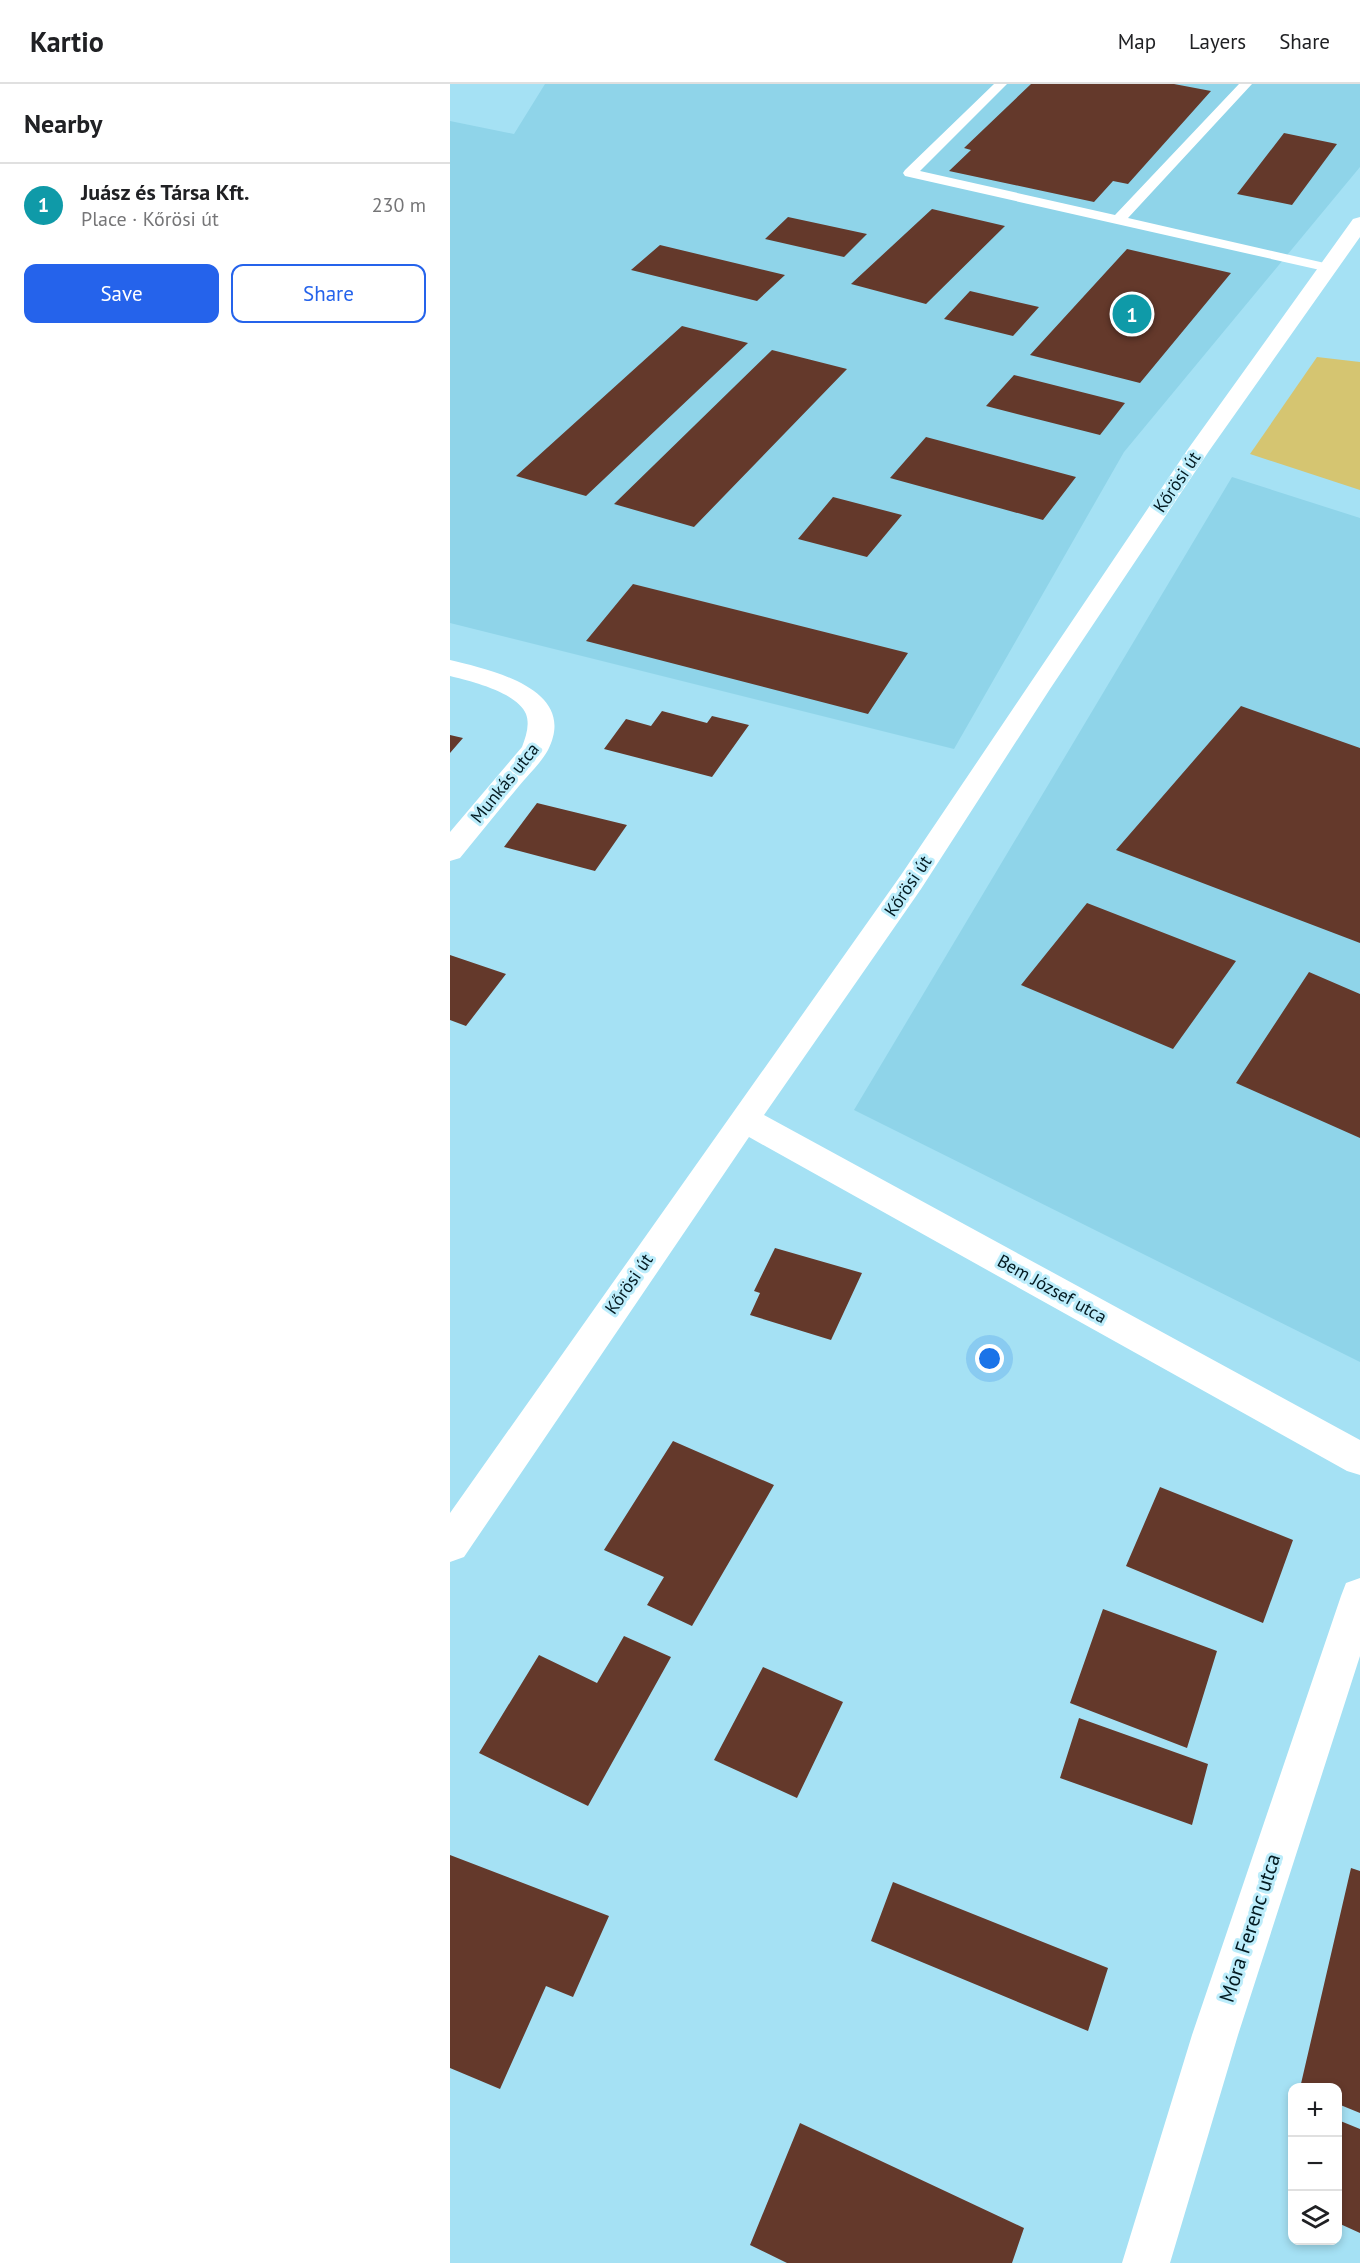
<!DOCTYPE html>
<html lang="en">
<head>
<meta charset="utf-8">
<style>
  :root { --surface:#fff; --page:#f6f6f6; --text:#202124; --muted:#757577; --line:#e0e0e0; --accent:#2563eb }
  body { margin:0; font-family:"PT Sans",sans-serif; background:var(--page); color:var(--text) }
  .controls { position:absolute; right:18px; bottom:18px; display:grid; overflow:hidden; border-radius:12px; box-shadow:0 3px 9px #0003 }
  .controls button { width:54px; height:54px; display:grid; place-items:center; padding:0; border:0; border-bottom:2px solid var(--line); background:var(--surface); color:var(--text); font:30px sans-serif }
  .you { position:absolute; left:540px; top:1275px; width:21px; height:21px; margin:-15px; border:4px solid #fff; border-radius:50%; background:#1a73e8; box-shadow:0 0 0 9px #1a73e833 }
  .badge { display:grid; place-items:center; width:39px; height:39px; border-radius:50%; background:var(--accent); color:#fff; font-size:20px; font-weight:700 }
  .pin { position:absolute; translate:-50% -50%; border:3px solid #fff; box-shadow:0 2px 6px #0006 }
  .list { margin:0; padding:0; list-style:none }
  h2 { display:flex; justify-content:space-between; align-items:center; height:78px; margin:0; padding:0 24px; font-size:26px }
  h2 small { font-size:20px; font-weight:400; color:var(--muted) }
  .list li { display:grid; grid-template-columns:39px 1fr auto; gap:18px; align-items:center; box-sizing:border-box; height:84px; padding:0 24px; border-top:2px solid var(--line) }
  .list b { display:block; font-size:22px; white-space:nowrap }
  .list p { margin:0; font-size:20px; white-space:nowrap; color:var(--muted) }
  .list em { font-size:20px; font-style:normal; color:var(--muted) }
  .actions { display:flex; gap:12px; padding:18px 24px }
  .actions a { flex:1; padding:14px 0; border:2px solid var(--accent); border-radius:12px; text-align:center; font-size:21px; color:var(--accent) }
  .actions .main { background:var(--accent); color:#fff }
  .icon { flex:none; width:33px; height:33px; fill:none; stroke:currentColor; stroke-width:2; stroke-linecap:round; stroke-linejoin:round }
  .map { position:relative; flex:none; width:910px; height:2179px; overflow:hidden }
  header { display:flex; align-items:center; gap:36px; box-sizing:border-box; height:84px; padding:0 30px; background:var(--surface); border-bottom:2px solid var(--line) }
  header strong { font-size:28px }
  nav { display:flex; gap:33px; margin-inline-start:auto; font-size:21px }
  main { display:flex }
  aside { flex:1; background:var(--surface) }
  .map>svg:first-child { display:block }
  .built { fill:#8fd4e9 }
  .green { fill:#d5c571 }
  .building { fill:#64392b }
  .lines { fill:none; stroke-linecap:round; stroke-linejoin:round }
  .lane { fill:#fff; fill-rule:evenodd }
  .street { fill:#fff; fill-rule:evenodd }
  .secondary { fill:#fff; fill-rule:evenodd }
  .labels { text-anchor:middle; stroke-width:6; stroke-linejoin:round; paint-order:stroke }
  .street-label { font-size:18px; fill:#031a21; stroke:#bdedfb }
  .near-street-label { font-size:21px; fill:#031a21; stroke:#bdedfb }
</style>
</head>
<body>
<header>
<strong>Kartio</strong>
<nav><a>Map</a><a>Layers</a><a>Share</a></nav>
</header>
<main>
<aside>
<h2>Nearby<small></small></h2>
<ul class="list">
<li><span class="badge" style="background:#0f9aa8">1</span><div><b>Juász és Társa Kft.</b><p>Place · Kőrösi út</p></div><em>230 m</em></li>
</ul>
<div class="actions"><a class="main">Save</a><a>Share</a></div>
</aside>
<div class="map">
<svg width="910" height="2179" viewBox="0 0 910 2179">
  <rect width="100%" height="100%" fill="#a5e1f4"/>
  <path class="built" d="M 95,0 L 910,0 L 910,83 L 674,368 L 504,665 L 0,539 L 0,37 L 64,50 Z
    M 782,393 L 910,434 L 910,1278 L 404,1026 Z"/>
  <path class="green" d="M 867,273 L 910,278 L 910,406 L 800,370 Z"/>
  <path class="building" d="M 581,0 L 724,0 L 761,7 L 678,100 L 663,97 L 644,118 L 499,87 L 521,66 L 514,64 Z
    M 834,49 L 887,60 L 842,121 L 787,110 Z
    M 482,125 L 555,142 L 476,220 L 401,200 Z
    M 338,133 L 417,150 L 394,173 L 315,155 Z
    M 210,161 L 335,191 L 307,217 L 181,186 Z
    M 677,165 L 781,189 L 690,299 L 580,271 Z
    M 520,207 L 589,223 L 563,252 L 494,235 Z
    M 232,242 L 298,259 L 136,412 L 66,392 Z
    M 322,266 L 397,285 L 244,443 L 164,420 Z
    M 564,291 L 675,319 L 650,351 L 536,322 Z
    M 476,353 L 626,393 L 593,436 L 440,394 Z
    M 383,413 L 452,431 L 417,473 L 348,455 Z
    M 183,500 L 458,569 L 418,630 L 136,557 Z
    M 791,622 L 910,664 L 910,859 L 666,766 Z
    M 212,627 L 257,639 L 262,632 L 299,641 L 262,693 L 154,665 L 176,635 L 201,642 Z
    M 0,651 L 13,654 L 0,669 Z
    M 87,719 L 177,741 L 145,787 L 54,763 Z
    M 637,819 L 786,877 L 723,965 L 571,901 Z
    M 0,871 L 56,890 L 16,942 L 0,936 Z
    M 859,888 L 910,910 L 910,1054 L 786,999 Z
    M 325,1164 L 412,1189 L 381,1256 L 300,1231 L 310,1209 L 304,1207 Z
    M 223,1357 L 324,1401 L 242,1542 L 197,1521 L 214,1493 L 154,1466 Z
    M 710,1403 L 843,1456 L 813,1539 L 676,1482 Z
    M 653,1525 L 767,1567 L 737,1664 L 620,1619 Z
    M 174,1552 L 221,1573 L 138,1722 L 29,1669 L 89,1571 L 147,1599 Z
    M 313,1583 L 393,1618 L 347,1714 L 264,1676 Z
    M 629,1634 L 758,1680 L 742,1741 L 610,1694 Z
    M 0,1771 L 159,1832 L 123,1913 L 96,1902 L 50,2005 L 0,1984 Z
    M 901,1784 L 910,1787 L 910,2029 L 888,2020 L 888,2004 L 850,2004 Z
    M 443,1798 L 658,1884 L 638,1947 L 421,1857 Z
    M 888,2036 L 910,2045 L 910,2149 L 888,2139 Z
    M 350,2039 L 574,2144 L 562,2179 L 337,2179 L 300,2161 Z"/>
  <g class="lines">
    <path class="lane" d="M 544,0 L 557,0 L 470,87 L 665,131 L 789,0 L 802,0 L 678,134 L 879,180 L 886,184 L 879,188 L 455,92 L 453,89 L 455,86 Z"/>
    <path class="street" d="M 0,576 C 41,586 129,605 98,666 C 91,679 78,691 69,702 C 49,726 30,750 10,774 L 0,777 L 0,748 L 72,663 C 76,652 80,641 76,630 C 67,608 20,597 0,592 Z
      M 910,1494 L 910,1572 L 788,1951 L 720,2179 L 672,2179 L 742,1951 L 891,1512 L 896,1499 Z"/>
    <path class="secondary" d="M 910,133 L 910,153 L 759,367 L 600,605 L 471,805 L 314,1031 L 910,1356 L 910,1391 L 897,1387 L 299,1053 L 14,1473 L 0,1478 L 0,1429 L 451,791 L 738,365 L 903,135 Z"/>
  </g>
  <g class="labels">
    <g class="street-label">
      <text transform="translate(727 398) rotate(-56)" y="6">Kőrösi út</text>
      <text transform="translate(55 699) rotate(-51)" y="6">Munkás utca</text>
      <text transform="translate(458 802) rotate(-56)" y="6">Kőrösi út</text>
      <text transform="translate(179 1200) rotate(-55)" y="6">Kőrösi út</text>
      <text transform="translate(602 1205) rotate(29)" y="6">Bem József utca</text>
    </g>
    <g class="near-street-label">
      <text transform="translate(800 1844) rotate(-72)" y="7">Móra Ferenc utca</text>
    </g>
  </g>
</svg>
<div class="controls">
<button>+</button>
<button>−</button>
<button><svg class="icon" aria-label="layers" viewBox="0 0 24 24"><path d="M12 4l9 5-9 5-9-5zM3 14l9 5 9-5"/></svg></button>
</div>
<div class="you"></div>
<div class="pin badge" style="left:682px;top:230px;background:#0f9aa8">1</div>
</div>
</main>
</body>
</html>
